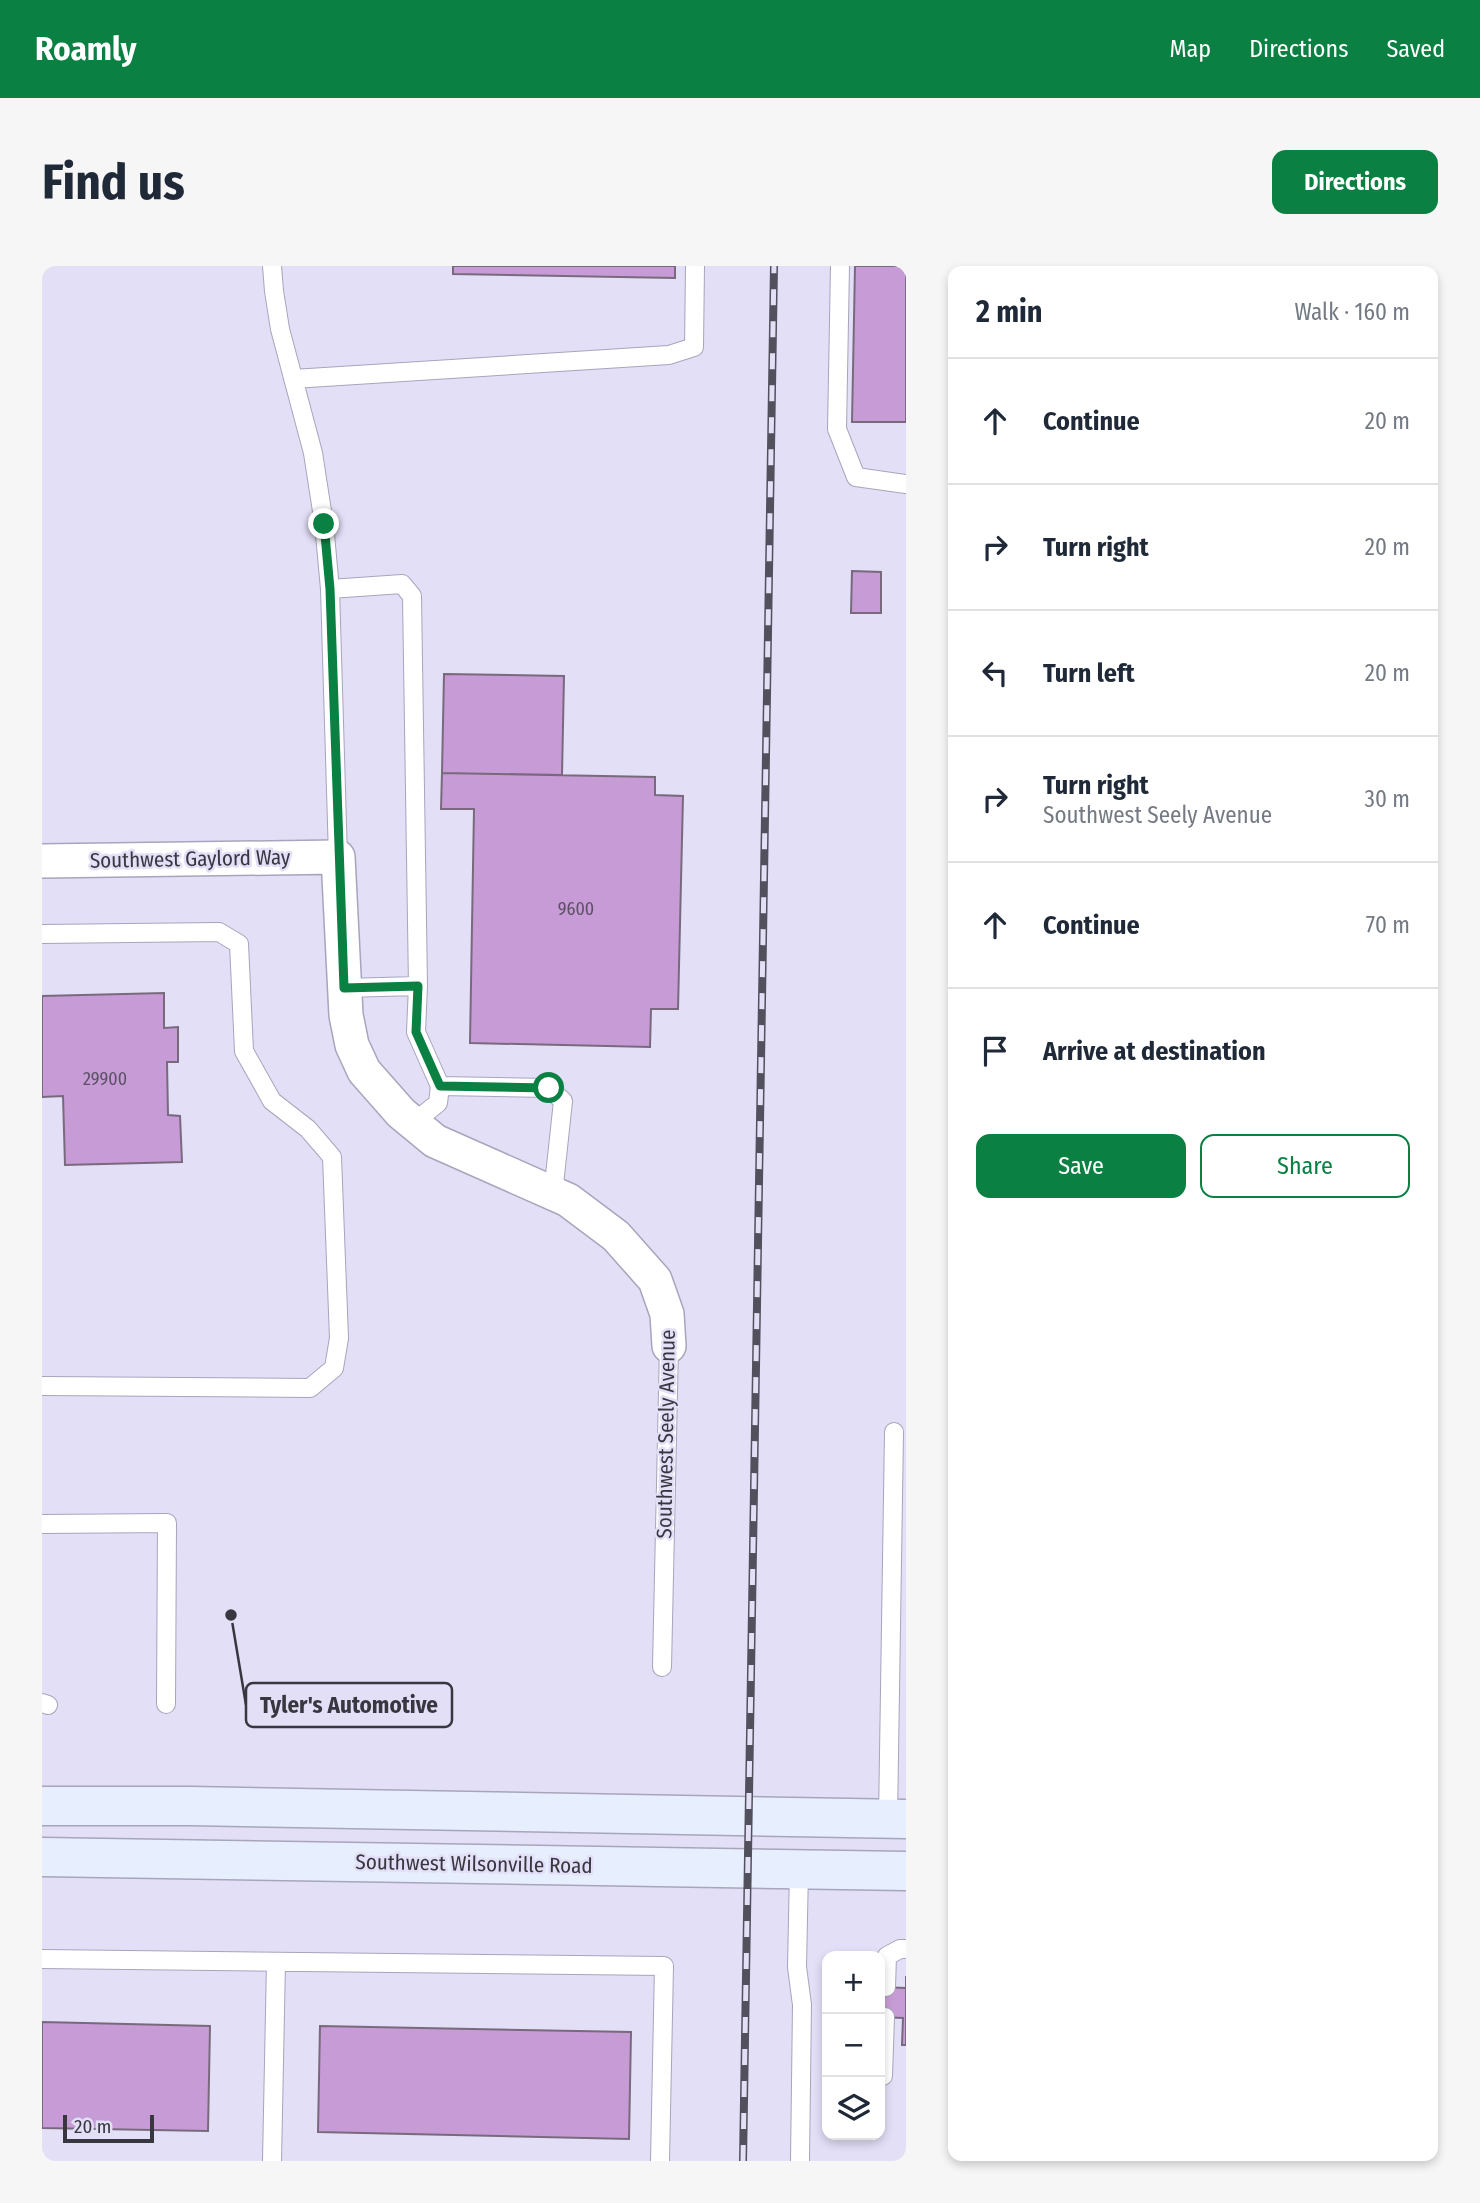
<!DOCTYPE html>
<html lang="en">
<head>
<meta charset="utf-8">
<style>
  :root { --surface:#fff; --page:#f6f6f7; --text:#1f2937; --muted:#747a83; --line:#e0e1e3; --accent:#0b8043 }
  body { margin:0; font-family:"Fira Sans Condensed",sans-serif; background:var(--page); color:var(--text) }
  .controls { position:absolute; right:21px; bottom:21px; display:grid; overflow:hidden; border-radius:14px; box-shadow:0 4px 10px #0003 }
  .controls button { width:63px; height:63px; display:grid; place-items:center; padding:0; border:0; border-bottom:2px solid var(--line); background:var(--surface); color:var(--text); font:35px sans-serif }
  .scale { position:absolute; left:21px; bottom:18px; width:91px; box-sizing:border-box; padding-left:7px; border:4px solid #383740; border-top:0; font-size:19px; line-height:24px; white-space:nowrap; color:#383740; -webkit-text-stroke:5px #e2dff7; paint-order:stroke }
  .stop { position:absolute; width:21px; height:21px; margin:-16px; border:5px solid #0b8043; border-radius:50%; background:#fff }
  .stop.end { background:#0b8043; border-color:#fff; box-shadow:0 2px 7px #0008 }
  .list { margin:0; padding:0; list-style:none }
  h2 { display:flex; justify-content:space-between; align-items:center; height:91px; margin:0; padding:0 28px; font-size:30px }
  h2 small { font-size:23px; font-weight:400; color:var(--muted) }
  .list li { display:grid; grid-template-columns:46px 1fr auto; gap:21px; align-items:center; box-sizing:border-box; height:126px; padding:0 28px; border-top:2px solid var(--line) }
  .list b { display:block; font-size:26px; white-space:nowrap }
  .list p { margin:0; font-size:23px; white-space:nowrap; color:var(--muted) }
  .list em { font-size:23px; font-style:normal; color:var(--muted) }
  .actions { display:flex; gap:14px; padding:21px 28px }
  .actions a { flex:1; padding:16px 0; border:2px solid var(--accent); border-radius:14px; text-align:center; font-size:24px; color:var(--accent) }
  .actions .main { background:var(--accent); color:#fff }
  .icon { flex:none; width:38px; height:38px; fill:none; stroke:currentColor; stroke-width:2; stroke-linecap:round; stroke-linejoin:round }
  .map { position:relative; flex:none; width:864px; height:1895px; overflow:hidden; border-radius:14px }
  header { display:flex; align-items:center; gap:42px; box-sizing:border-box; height:98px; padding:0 35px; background:var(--accent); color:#fff }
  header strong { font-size:33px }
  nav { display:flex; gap:38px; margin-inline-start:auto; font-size:24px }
  .intro { display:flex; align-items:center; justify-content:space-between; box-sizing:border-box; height:168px; padding:0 42px }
  h1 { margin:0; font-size:49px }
  .button { padding:18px 32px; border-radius:14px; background:var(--accent); color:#fff; font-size:24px; font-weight:700 }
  main { display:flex; gap:42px; padding:0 42px }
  aside { flex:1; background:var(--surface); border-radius:14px; box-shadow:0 4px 10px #0003 }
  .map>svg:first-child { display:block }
  .building { fill:#c79cd6; stroke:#786a7c; stroke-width:2 }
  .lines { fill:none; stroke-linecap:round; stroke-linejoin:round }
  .lane-casing { stroke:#a7a5bb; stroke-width:20 }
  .street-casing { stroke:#a7a5bb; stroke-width:36 }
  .secondary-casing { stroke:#a7a5bb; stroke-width:41 }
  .lane { stroke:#fff; stroke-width:18 }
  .street { stroke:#fff; stroke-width:33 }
  .secondary { stroke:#e7effe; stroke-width:38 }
  .rail-casing { stroke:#52505c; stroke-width:8 }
  .rail { stroke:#e2dff7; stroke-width:5; stroke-dasharray:16; stroke-linecap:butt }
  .route { stroke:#0b8043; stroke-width:9 }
  .labels { text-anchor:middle; stroke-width:5; stroke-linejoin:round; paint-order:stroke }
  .number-label { font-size:18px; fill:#5c5066 }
  .street-label { font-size:21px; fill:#383740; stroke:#e2dff7 }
  .leader { fill:none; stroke:#383740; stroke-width:2.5 }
  .callout-dot { fill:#383740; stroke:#e2dff7; stroke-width:2.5 }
  .callout { fill:#e2dff7; stroke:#383740; stroke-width:2.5 }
  .callout-label { font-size:23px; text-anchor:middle; font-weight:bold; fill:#383740 }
</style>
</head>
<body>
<header>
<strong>Roamly</strong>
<nav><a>Map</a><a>Directions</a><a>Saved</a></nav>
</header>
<div class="intro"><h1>Find us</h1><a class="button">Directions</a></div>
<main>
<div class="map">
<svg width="864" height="1895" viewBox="0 0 864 1895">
  <rect width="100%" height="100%" fill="#e2dff7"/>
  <path class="building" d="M 411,0 L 633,0 L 633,12 L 411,8 Z
    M 813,0 L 864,0 L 864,156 L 810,156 Z
    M 810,305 L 839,306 L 839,347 L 809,347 Z
    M 402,408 L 522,410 L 520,509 L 400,507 Z
    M 400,507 L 613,511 L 613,529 L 641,530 L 636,743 L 609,743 L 608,781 L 428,777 L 432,543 L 399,543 Z
    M 122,727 L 122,762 L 136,761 L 136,796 L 125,796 L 126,849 L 138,850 L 140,896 L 23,899 L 21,830 L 0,831 L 0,730 Z
    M 864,1710 L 864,1779 L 860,1779 L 861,1752 L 838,1751 L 838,1721 L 864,1722 Z
    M 0,1756 L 168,1760 L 166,1865 L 0,1862 Z
    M 278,1760 L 589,1766 L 587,1873 L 276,1866 Z"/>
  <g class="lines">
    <defs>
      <path id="lane" d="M 230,0 L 232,25 L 238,63 L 271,187 L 282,258 L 288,323 L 296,591
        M 798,0 L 795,163 L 814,211 L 864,218
        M 251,113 L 627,89 L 652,81 L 653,0
        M 288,323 L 360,318 L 370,330 L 376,720 L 302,722
        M 0,668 L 177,666 L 197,678 L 202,785 L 230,835 L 266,863 L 290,891 L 297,1072 L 292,1102 L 268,1122 L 0,1120
        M 398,820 L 507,822 L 521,835 L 511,928
        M 371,857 L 396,837 L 398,820 L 374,766 L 376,720
        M 0,1258 L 125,1257 L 124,1438
        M 620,1401 L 627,1080
        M 0,1437 L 6,1439
        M 846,1553 L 852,1166
        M 757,1604 L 755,1701 L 760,1739 L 758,1895
        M 0,1693 L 622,1700 L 618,1895
        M 844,1721 L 845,1690 L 858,1683 L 864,1683
        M 841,1810 L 843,1751
        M 230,1895 L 234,1696"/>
      <path id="street" d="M 0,595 L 296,591 L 304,749 L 310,779 L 322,805 L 359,847 L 393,875 L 526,934 L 574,970 L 613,1014 L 625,1048 L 627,1080"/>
      <path id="secondary" d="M 0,1540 L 149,1540 L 864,1553
        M 0,1591 L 864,1605"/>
    </defs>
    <use href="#lane" class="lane-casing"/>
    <use href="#street" class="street-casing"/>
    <use href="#secondary" class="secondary-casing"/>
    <use href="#lane" class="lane"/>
    <use href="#street" class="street"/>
    <use href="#secondary" class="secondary"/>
    <defs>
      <path id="rail" d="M 701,1895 L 732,0"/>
    </defs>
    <use href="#rail" class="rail-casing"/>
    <use href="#rail" class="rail"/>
  </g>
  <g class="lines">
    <path class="route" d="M 282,258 L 288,323 L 302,722 L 376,720 L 374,766 L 398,820 L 507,822"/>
  </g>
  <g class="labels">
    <g class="number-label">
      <text x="534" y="649">9600</text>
      <text x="63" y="819">29900</text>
    </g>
    <g class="street-label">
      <text transform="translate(148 593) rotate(-1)" y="7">Southwest Gaylord Way</text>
      <text transform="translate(624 1168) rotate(-89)" y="7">Southwest Seely Avenue</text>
      <text transform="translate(432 1598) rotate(1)" y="7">Southwest Wilsonville Road</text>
    </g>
  </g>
  <path class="leader" d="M189 1349L204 1439"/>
  <circle class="callout-dot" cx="189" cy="1349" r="7"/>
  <rect class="callout" x="204" y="1417" width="206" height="44" rx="7"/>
  <g class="callout-label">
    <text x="307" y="1447">Tyler's Automotive</text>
  </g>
</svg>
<div class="controls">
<button>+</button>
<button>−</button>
<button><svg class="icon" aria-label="layers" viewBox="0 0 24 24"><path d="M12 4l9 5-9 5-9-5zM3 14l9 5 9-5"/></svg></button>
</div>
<div class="scale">20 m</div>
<div class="stop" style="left:507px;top:822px"></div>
<div class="stop end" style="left:282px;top:258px"></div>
</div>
<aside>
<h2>2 min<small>Walk · 160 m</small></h2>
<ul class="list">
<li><svg class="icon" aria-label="ahead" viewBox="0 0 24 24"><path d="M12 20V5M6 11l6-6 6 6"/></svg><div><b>Continue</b></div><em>20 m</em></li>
<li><svg class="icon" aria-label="right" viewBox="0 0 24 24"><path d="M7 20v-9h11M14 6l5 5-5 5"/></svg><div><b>Turn right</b></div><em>20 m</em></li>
<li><svg class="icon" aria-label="left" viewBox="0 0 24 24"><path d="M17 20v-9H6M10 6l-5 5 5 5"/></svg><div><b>Turn left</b></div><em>20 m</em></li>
<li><svg class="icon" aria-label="right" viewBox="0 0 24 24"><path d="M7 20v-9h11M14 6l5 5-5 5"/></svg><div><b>Turn right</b><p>Southwest Seely Avenue</p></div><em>30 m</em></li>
<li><svg class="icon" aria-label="ahead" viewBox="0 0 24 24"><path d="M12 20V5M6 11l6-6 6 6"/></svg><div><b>Continue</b></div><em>70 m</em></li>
<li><svg class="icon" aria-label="arrive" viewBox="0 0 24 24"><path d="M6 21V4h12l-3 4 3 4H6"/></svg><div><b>Arrive at destination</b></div></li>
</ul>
<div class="actions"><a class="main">Save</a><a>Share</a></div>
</aside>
</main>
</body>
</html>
